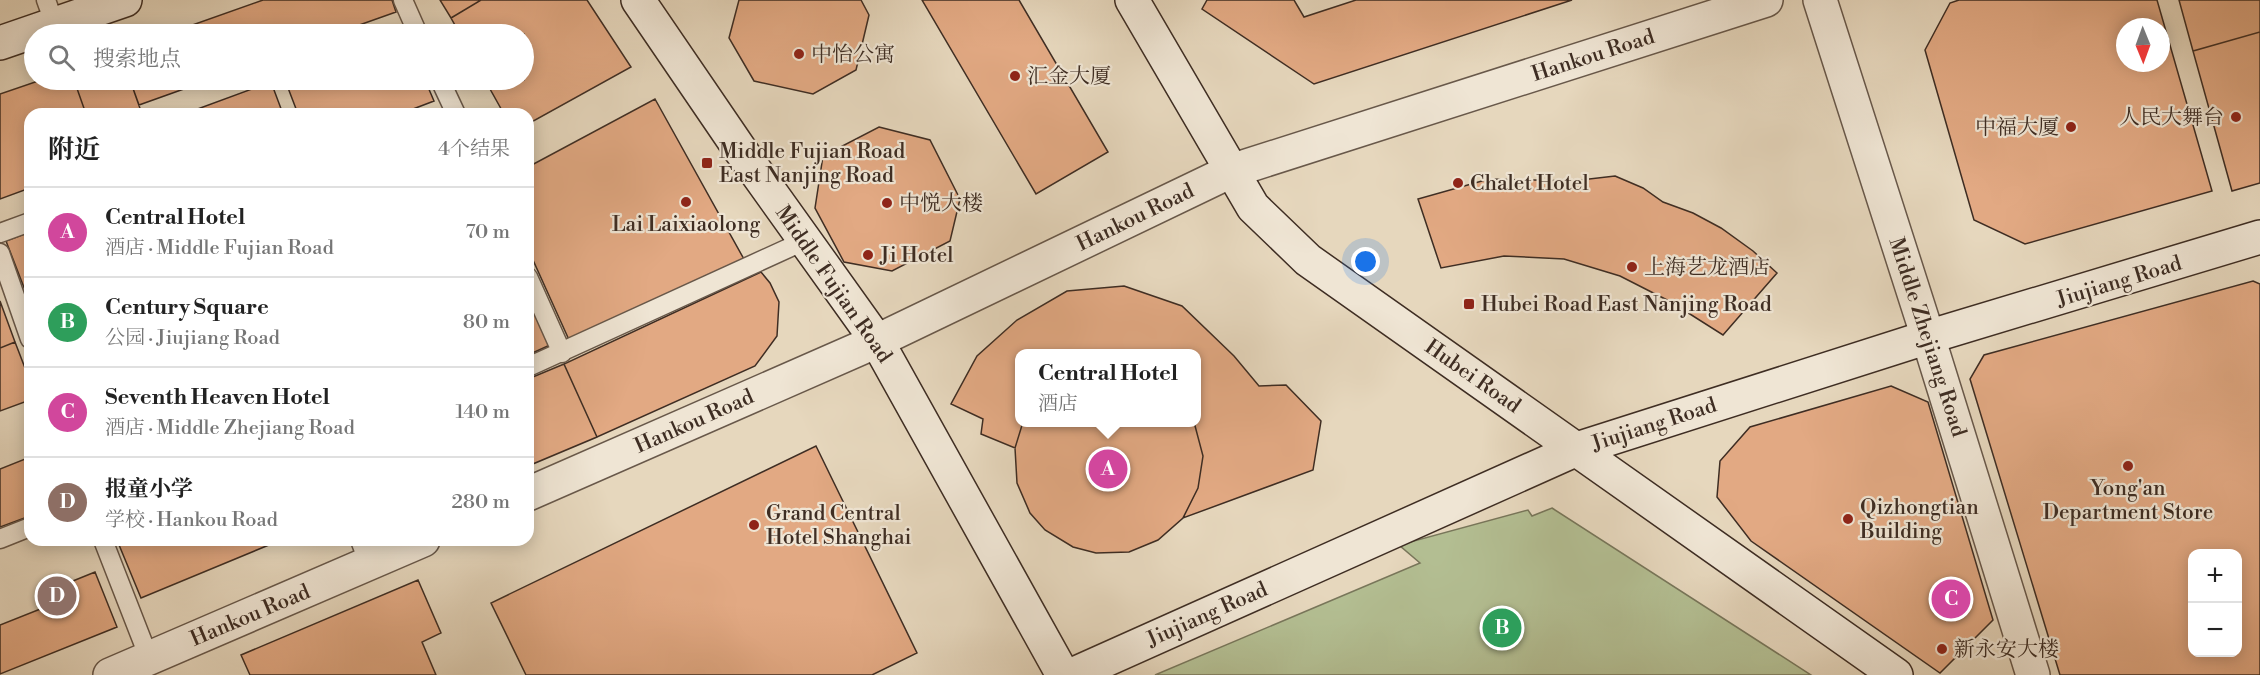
<!DOCTYPE html>
<html lang="zh">
<head>
<meta charset="utf-8">
<style>
  :root { --surface:#fff; --page:#f2f2f2; --text:#222; --muted:#767676; --line:#e0e0e0; --accent:#0b8043 }
  body { margin:0; font-family:"Libre Bodoni","Noto Serif SC",serif; background:var(--page); color:var(--text) }
  .controls { position:absolute; right:18px; bottom:18px; display:grid; overflow:hidden; border-radius:12px; box-shadow:0 3px 15px #0003 }
  .controls button { width:54px; height:54px; display:grid; place-items:center; padding:0; border:0; border-bottom:2px solid var(--line); background:var(--surface); color:var(--text); font:30px sans-serif }
  .compass { position:absolute; left:2116px; top:18px; width:54px; height:54px; border-radius:50%; background:var(--surface); box-shadow:0 3px 15px #0003; rotate:179deg }
  .you { position:absolute; left:1366px; top:262px; width:21px; height:21px; margin:-15px; border:4px solid #fff; border-radius:50%; background:#1a73e8; box-shadow:0 0 0 9px #1a73e833 }
  .badge { display:grid; place-items:center; width:39px; height:39px; border-radius:50%; background:var(--accent); color:#fff; font-size:20px; font-weight:700 }
  .pin { position:absolute; translate:-50% -50%; border:3px solid #fff; box-shadow:0 2px 6px #0006 }
  .popup { position:absolute; left:1015px; top:349px; width:186px; height:78px; box-sizing:border-box; display:grid; place-content:center; border-radius:12px; background:var(--surface); filter:drop-shadow(0 2px 4px #0005); font-size:20px; white-space:nowrap; color:var(--muted) }
  .popup b { font-size:22px; color:var(--text) }
  .popup::after { content:''; position:absolute; left:50%; top:100%; margin-left:-12px; border:12px solid transparent; border-top-color:var(--surface) }
  .list { margin:0; padding:0; list-style:none }
  h2 { display:flex; justify-content:space-between; align-items:center; height:78px; margin:0; padding:0 24px; font-size:26px }
  h2 small { font-size:20px; font-weight:400; color:var(--muted) }
  .list li { display:grid; grid-template-columns:39px 1fr auto; gap:18px; align-items:center; box-sizing:border-box; height:90px; padding:0 24px; border-top:2px solid var(--line) }
  .list b { display:block; font-size:22px; white-space:nowrap }
  .list p { margin:0; font-size:20px; white-space:nowrap; color:var(--muted) }
  .list em { font-size:20px; font-style:normal; color:var(--muted) }
  .icon { flex:none; width:33px; height:33px; fill:none; stroke:currentColor; stroke-width:2; stroke-linecap:round; stroke-linejoin:round }
  .map { position:relative; flex:none; width:2260px; height:675px; overflow:hidden }
  .search { position:absolute; background:var(--surface); box-shadow:0 3px 15px #0003; left:24px; top:24px; width:510px; height:66px; display:flex; align-items:center; gap:15px; box-sizing:border-box; padding:0 21px; border-radius:33px; color:var(--muted); font-size:22px }
  .panel { position:absolute; background:var(--surface); box-shadow:0 3px 15px #0003; left:24px; top:108px; width:510px; height:438px; border-radius:18px }
  .map>svg:first-child { display:block }
  .green { fill:#b3be92; stroke:#78765a; stroke-width:1.5 }
  .building { fill:#e2a983; stroke:#3e2d23; stroke-width:1.5; fill-rule:evenodd }
  .lines { fill:none; stroke-linecap:round; stroke-linejoin:round }
  .lane-casing { stroke:#68584a; stroke-width:21 }
  .street-casing { stroke:#68584a; stroke-width:36 }
  .secondary-casing { stroke:#3e2d23; stroke-width:36 }
  .lane { stroke:#efe5d4; stroke-width:18 }
  .street { stroke:#efe5d4; stroke-width:33 }
  .secondary { stroke:#efe5d4; stroke-width:33 }
  .poi-dot { fill:#8f2418; stroke:#efe5d4; stroke-width:2 }
  .labels { text-anchor:middle; stroke-width:4.5; stroke-linejoin:round; paint-order:stroke }
  .poi-label { font-size:21px; fill:#3e2d23; stroke:#efe5d4; text-anchor:start }
  .street-label { font-size:21px; fill:#3e2d23; stroke:#efe5d4 }
</style>
</head>
<body>
<div class="map">
<svg width="2260" height="675" viewBox="0 0 2260 675">
  <rect width="100%" height="100%" fill="#e6d7bd"/>
  <filter id="stains"><feTurbulence type="fractalNoise" baseFrequency=".00333" numOctaves="4"/><feColorMatrix values="0 0 0 0 .2 0 0 0 0 .09 0 0 0 0 .02 0 0 0 .5 -.17"/></filter>
  <radialGradient id="worn" r=".72"><stop offset=".6" stop-color="#630" stop-opacity="0"/><stop offset="1" stop-color="#630" stop-opacity=".3"/></radialGradient>
  <path class="green" d="M 1552,508 L 1811,675 L 1155,675 L 1420,563 L 1399,545 L 1528,510 L 1532,516 Z"/>
  <path class="building" d="M 263,0 L 392,0 L 396,12 L 334,34 L 167,34 Z
    M 440,0 L 481,0 L 451,18 Z
    M 481,0 L 587,0 L 631,67 L 528,124 L 528,114 L 504,114 L 485,80 L 524,80 L 524,34 L 460,34 L 451,18 Z
    M 739,0 L 861,0 L 869,15 L 856,70 L 813,94 L 754,81 L 729,38 Z
    M 922,0 L 1019,0 L 1108,152 L 1036,194 Z
    M 1207,0 L 1294,0 L 1304,17 L 1356,0 L 1572,0 L 1314,84 L 1202,9 Z
    M 1959,0 L 2157,0 L 2212,191 L 2025,244 L 1974,220 L 1925,50 L 1950,3 ZM 2125,27 L 2161,27 L 2161,63 L 2125,63 Z
    M 2179,0 L 2260,0 L 2260,32 L 2193,51 Z
    M 2260,32 L 2260,183 L 2232,191 L 2193,51 Z
    M 41,80 L 74,80 L 86,114 L 30,114 L 30,188 L 0,199 L 0,94 Z
    M 74,80 L 130,80 L 142,114 L 86,114 Z
    M 130,80 L 209,80 L 139,105 Z
    M 285,80 L 425,80 L 434,101 L 400,114 L 298,114 Z
    M 271,82 L 283,114 L 184,114 Z
    M 655,99 L 745,261 L 570,342 L 528,249 L 528,167 Z
    M 879,127 L 930,140 L 960,199 L 950,241 L 892,271 L 844,262 L 815,208 L 823,156 Z
    M 1615,176 L 1643,188 L 1663,202 L 1693,213 L 1721,228 L 1753,251 L 1777,273 L 1723,335 L 1671,302 L 1620,276 L 1564,259 L 1504,256 L 1441,268 L 1418,199 L 1489,179 L 1572,181 Z
    M 30,232 L 30,303 L 6,241 Z
    M 761,272 L 770,283 L 779,302 L 777,336 L 755,366 L 597,437 L 564,364 Z
    M 2253,281 L 2260,284 L 2260,675 L 2060,675 L 1970,379 L 1984,355 ZM 2192,554 L 2238,554 L 2238,652 L 2192,652 Z
    M 1124,286 L 1182,306 L 1234,356 L 1259,386 L 1286,385 L 1321,421 L 1313,470 L 1183,518 L 1198,488 L 1203,456 L 1194,422 L 1196,422 L 1196,354 L 1020,354 L 1020,422 L 1023,422 L 1015,448 L 981,434 L 983,419 L 951,404 L 977,356 L 1017,320 L 1067,291 Z
    M 528,295 L 550,345 L 528,355 Z
    M 0,301 L 15,342 L 0,348 Z
    M 15,342 L 30,381 L 30,400 L 0,411 L 0,348 Z
    M 564,364 L 597,437 L 528,466 L 528,379 Z
    M 1891,386 L 1928,402 L 1993,620 L 1940,673 L 1751,541 L 1717,497 L 1720,461 L 1750,427 Z
    M 1023,422 L 1194,422 L 1203,456 L 1198,488 L 1183,518 L 1158,540 L 1129,552 L 1096,553 L 1073,547 L 1045,530 L 1030,513 L 1017,483 L 1015,448 Z
    M 816,446 L 917,653 L 872,675 L 526,675 L 491,603 Z
    M 30,457 L 30,516 L 0,527 L 0,469 Z
    M 117,540 L 281,540 L 141,598 Z
    M 95,572 L 117,627 L 0,674 L 0,625 L 68,598 L 63,585 Z
    M 418,580 L 441,633 L 422,642 L 436,675 L 250,675 L 241,655 Z"/>
  <g class="lines">
    <defs>
      <path id="lane" d="M 46,0 L 55,25
        M 403,0 L 418,34
        M 440,80 L 456,114
        M 0,233 L 30,222
        M 0,253 L 30,339
        M 528,277 L 562,353
        M 528,367 L 804,241
        M 0,539 L 30,527
        M 103,540 L 149,658
        M 360,540 L 369,564"/>
      <path id="street" d="M 1820,0 L 1928,337 L 2033,675
        M 528,494 L 877,341 L 1231,171 L 1766,0
        M 110,675 L 423,540"/>
      <path id="secondary" d="M 638,0 L 741,151 L 877,341 L 1063,675
        M 1132,0 L 1253,207 L 1308,260 L 1896,675
        M 0,43 L 125,0
        M 1072,675 L 1577,449 L 1928,337 L 2260,237"/>
    </defs>
    <use href="#lane" class="lane-casing"/>
    <use href="#street" class="street-casing"/>
    <use href="#secondary" class="secondary-casing"/>
    <use href="#lane" class="lane"/>
    <use href="#street" class="street"/>
    <use href="#secondary" class="secondary"/>
  </g>
  <g class="poi-dot">
    <circle cx="799" cy="54" r="6"/>
    <circle cx="1015" cy="76" r="6"/>
    <circle cx="2236" cy="117" r="6"/>
    <circle cx="2071" cy="127" r="6"/>
    <rect x="701" y="157" width="12" height="12" rx="3"/>
    <circle cx="1458" cy="183" r="6"/>
    <circle cx="686" cy="202" r="6"/>
    <circle cx="887" cy="203" r="6"/>
    <circle cx="868" cy="255" r="6"/>
    <circle cx="1632" cy="267" r="6"/>
    <rect x="1463" y="298" width="12" height="12" rx="3"/>
    <circle cx="2128" cy="466" r="6"/>
    <circle cx="1848" cy="519" r="6"/>
    <circle cx="754" cy="525" r="6"/>
    <circle cx="1942" cy="649" r="6"/>
  </g>
  <g class="labels">
    <g class="poi-label">
      <text x="811" y="61">中怡公寓</text>
      <text x="1027" y="83">汇金大厦</text>
      <text x="2224" y="124" text-anchor="end">人民大舞台</text>
      <text x="2059" y="134" text-anchor="end">中福大厦</text>
      <text x="719" y="158">Middle Fujian Road<tspan x="719" dy="24">East Nanjing Road</tspan></text>
      <text x="1470" y="190">Chalet Hotel</text>
      <text x="899" y="210">中悦大楼</text>
      <text x="686" y="231" text-anchor="middle">Lai Laixiaolong</text>
      <text x="880" y="262">Ji Hotel</text>
      <text x="1644" y="274">上海艺龙酒店</text>
      <text x="1481" y="311">Hubei Road East Nanjing Road</text>
      <text x="2128" y="495" text-anchor="middle">Yong'an<tspan x="2128" dy="24">Department Store</tspan></text>
      <text x="1860" y="514">Qizhongtian<tspan x="1860" dy="24">Building</tspan></text>
      <text x="766" y="520">Grand Central<tspan x="766" dy="24">Hotel Shanghai</tspan></text>
      <text x="1954" y="656">新永安大楼</text>
    </g>
    <g class="street-label">
      <text transform="translate(1593 55) rotate(-18)" y="7">Hankou Road</text>
      <text transform="translate(1135 217) rotate(-26)" y="7">Hankou Road</text>
      <text transform="translate(2119 281) rotate(-17)" y="7">Jiujiang Road</text>
      <text transform="translate(834 284) rotate(55)" y="7">Middle Fujian Road</text>
      <text transform="translate(1928 337) rotate(72)" y="7">Middle Zhejiang Road</text>
      <text transform="translate(1473 376) rotate(35)" y="7">Hubei Road</text>
      <text transform="translate(694 421) rotate(-24)" y="7">Hankou Road</text>
      <text transform="translate(1654 424) rotate(-18)" y="7">Jiujiang Road</text>
      <text transform="translate(1207 614) rotate(-24)" y="7">Jiujiang Road</text>
      <text transform="translate(250 615) rotate(-23)" y="7">Hankou Road</text>
    </g>
  </g>
  <rect width="100%" height="100%" filter="url(#stains)"/>
  <rect width="100%" height="100%" fill="url(#worn)"/>
</svg>
<div class="controls">
<button>+</button>
<button>−</button>
</div>
<svg class="compass" viewBox="-18 -18 36 36"><path d="M0-13l5 13h-10z" fill="#e53935"/><path d="M0 13l5-13h-10z" fill="#767676"/></svg>
<div class="you"></div>
<div class="pin badge" style="left:1108px;top:469px;background:#d1479c">A</div>
<div class="popup"><b>Central Hotel</b>酒店</div>
<div class="pin badge" style="left:1502px;top:628px;background:#2e9e5b">B</div>
<div class="pin badge" style="left:1951px;top:599px;background:#d1479c">C</div>
<div class="pin badge" style="left:57px;top:596px;background:#8d6e63">D</div>
<div class="search"><svg class="icon" aria-label="search" viewBox="0 0 24 24"><circle cx="10" cy="10" r="6"/><path d="M15 15l6 6"/></svg>搜索地点</div>
<section class="panel">
<h2>附近<small>4个结果</small></h2>
<ul class="list">
<li><span class="badge" style="background:#d1479c">A</span><div><b>Central Hotel</b><p>酒店 · Middle Fujian Road</p></div><em>70 m</em></li>
<li><span class="badge" style="background:#2e9e5b">B</span><div><b>Century Square</b><p>公园 · Jiujiang Road</p></div><em>80 m</em></li>
<li><span class="badge" style="background:#d1479c">C</span><div><b>Seventh Heaven Hotel</b><p>酒店 · Middle Zhejiang Road</p></div><em>140 m</em></li>
<li><span class="badge" style="background:#8d6e63">D</span><div><b>报童小学</b><p>学校 · Hankou Road</p></div><em>280 m</em></li>
</ul>
</section>
</div>
</body>
</html>
